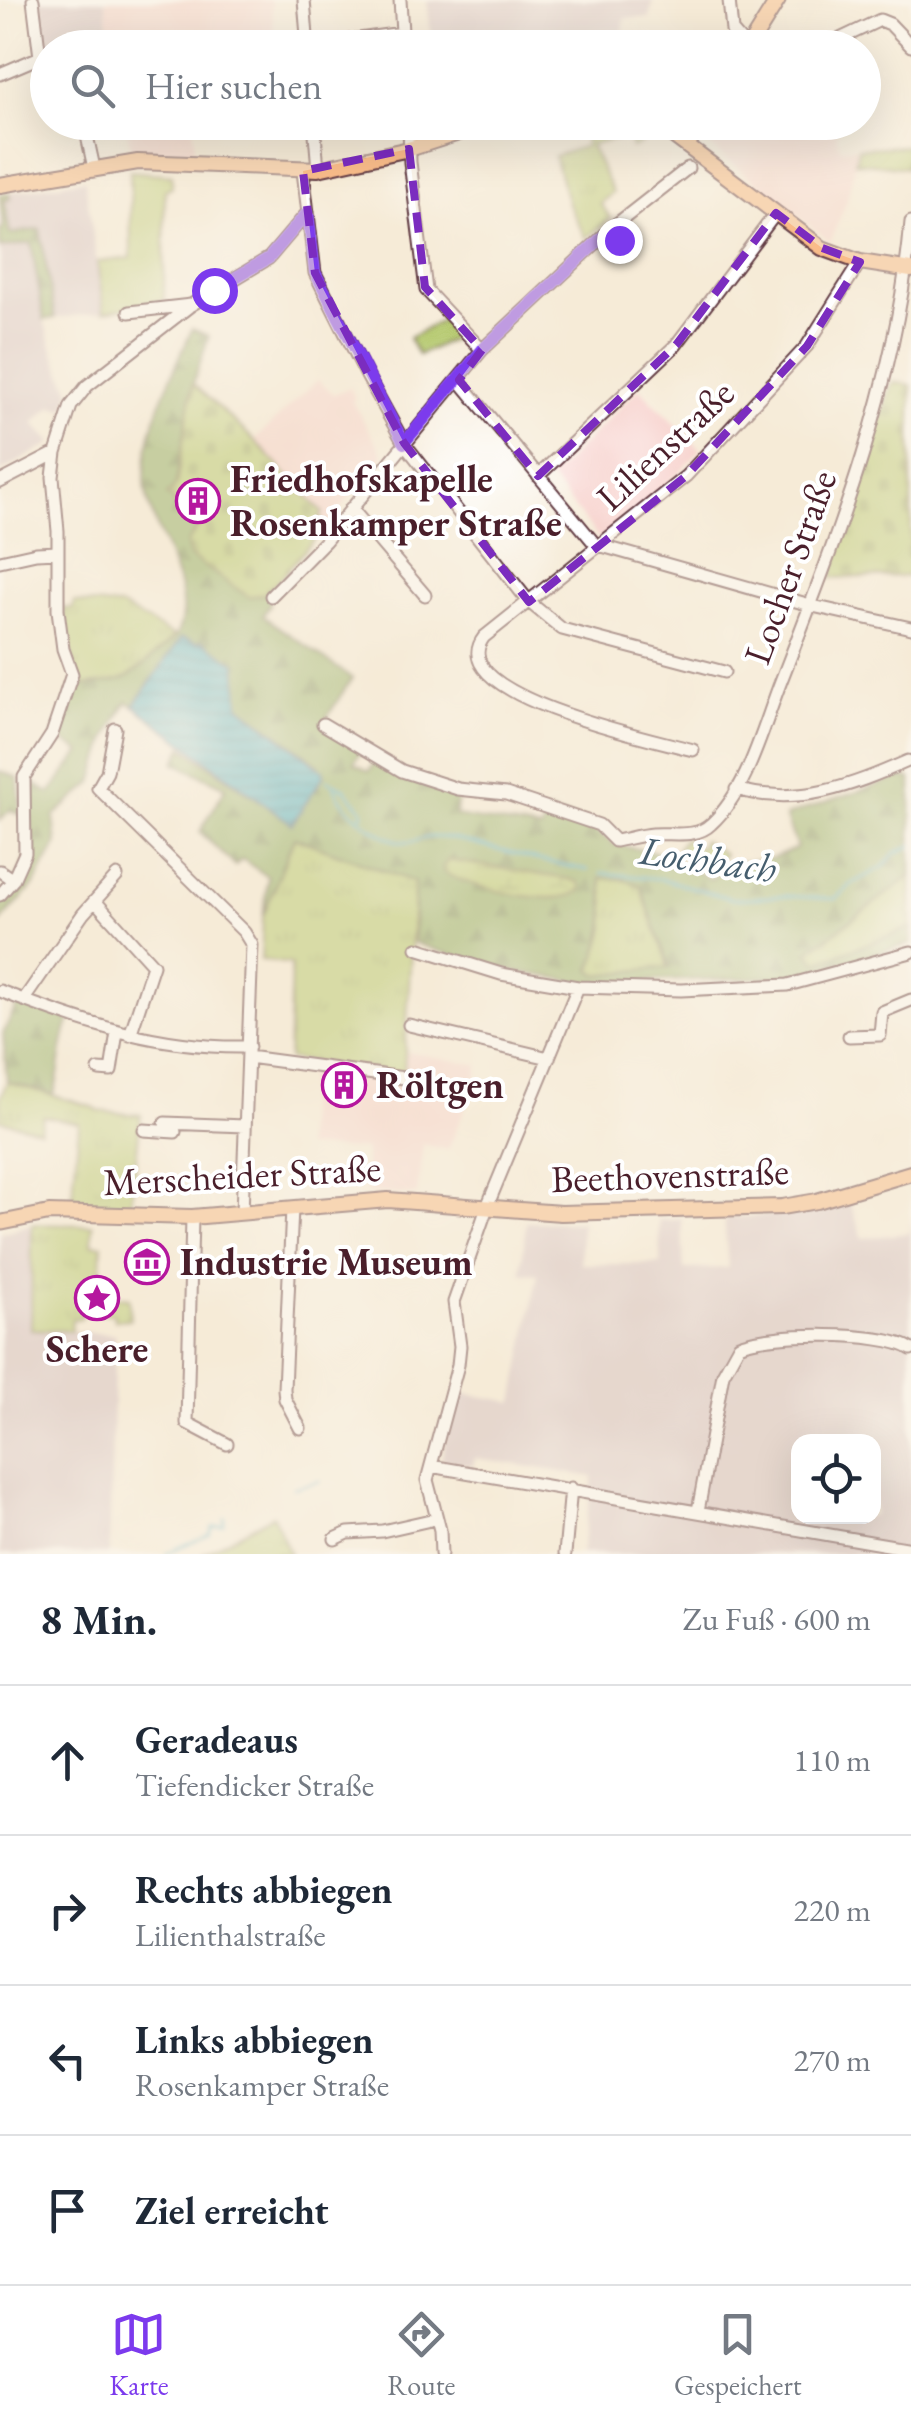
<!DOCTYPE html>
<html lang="de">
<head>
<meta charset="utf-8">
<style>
  :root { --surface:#fff; --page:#f2f2f3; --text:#1f2937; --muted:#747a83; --line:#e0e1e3; --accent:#7c3aed }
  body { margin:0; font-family:"EB Garamond",serif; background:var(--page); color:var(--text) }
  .controls { position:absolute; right:30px; bottom:30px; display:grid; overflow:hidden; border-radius:20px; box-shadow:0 10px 40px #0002 }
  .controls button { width:90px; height:90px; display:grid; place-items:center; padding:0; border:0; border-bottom:2px solid var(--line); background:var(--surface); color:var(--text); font:50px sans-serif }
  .stop { position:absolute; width:30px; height:30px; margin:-22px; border:8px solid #7c3aed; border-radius:50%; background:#fff }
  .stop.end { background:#7c3aed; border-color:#fff; box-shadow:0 2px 10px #0008 }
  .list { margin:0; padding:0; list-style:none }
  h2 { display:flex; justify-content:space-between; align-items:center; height:130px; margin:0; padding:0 40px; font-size:42px }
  h2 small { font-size:32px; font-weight:400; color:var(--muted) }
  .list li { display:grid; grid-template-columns:65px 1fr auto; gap:30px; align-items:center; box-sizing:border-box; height:150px; padding:0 40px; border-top:2px solid var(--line) }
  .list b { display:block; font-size:38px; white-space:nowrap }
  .list p { margin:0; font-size:32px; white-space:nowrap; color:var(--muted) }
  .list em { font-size:32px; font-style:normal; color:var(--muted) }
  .icon { flex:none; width:55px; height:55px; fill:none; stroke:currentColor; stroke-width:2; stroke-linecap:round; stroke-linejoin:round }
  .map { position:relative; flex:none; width:911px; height:1554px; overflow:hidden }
  .search { position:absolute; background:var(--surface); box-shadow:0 10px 40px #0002; left:30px; right:30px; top:30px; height:110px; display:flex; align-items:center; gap:25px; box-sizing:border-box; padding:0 35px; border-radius:55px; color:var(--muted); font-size:38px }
  .sheet { height:730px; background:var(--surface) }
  nav { display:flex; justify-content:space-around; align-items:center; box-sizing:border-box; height:140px; border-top:2px solid var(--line); background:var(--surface); font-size:28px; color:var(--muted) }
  nav a { display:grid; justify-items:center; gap:5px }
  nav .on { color:var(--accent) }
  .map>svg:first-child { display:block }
  .built { fill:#f7d0cb }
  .industrial { fill:#d2bec2; fill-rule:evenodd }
  .grass { fill:url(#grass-tufts); stroke:#7e734b; stroke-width:2.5 }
  .forest { fill:url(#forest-firs); stroke:#6c6645; stroke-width:2.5; fill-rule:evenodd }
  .wetland { fill:url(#wetland-marsh); stroke:#7e734b; stroke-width:2.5 }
  .cemetery { fill:url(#cemetery-stones); stroke:#7e734b; stroke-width:2.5 }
  .garden { fill:#b3c76b; stroke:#7e734b; stroke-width:2.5 }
  .water { fill:url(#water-rules); stroke:#456476; stroke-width:2.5 }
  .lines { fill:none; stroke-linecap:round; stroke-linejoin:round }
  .stream { stroke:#40aac0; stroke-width:2.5 }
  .minor-casing { stroke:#643e45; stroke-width:15 }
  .major-casing { stroke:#643e45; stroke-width:18 }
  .minor { stroke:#fff; stroke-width:11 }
  .major { stroke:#f9bc8a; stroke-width:14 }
  .route { stroke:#7c3aed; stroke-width:12 }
  .marked { fill:none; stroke:#7b2cbf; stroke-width:8; stroke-dasharray:20 12; stroke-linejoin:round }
  .labels { text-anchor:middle; stroke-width:8; stroke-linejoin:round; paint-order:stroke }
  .street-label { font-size:38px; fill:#4a1f2b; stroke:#fff }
  .poi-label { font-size:38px; font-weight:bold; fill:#4a1f2b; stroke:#fff; text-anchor:start }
  .water-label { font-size:40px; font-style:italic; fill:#465e6e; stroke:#fff }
</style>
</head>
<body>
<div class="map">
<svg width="911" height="1554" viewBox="0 0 911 1554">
  <defs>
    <pattern id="grass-tufts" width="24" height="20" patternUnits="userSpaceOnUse" patternTransform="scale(2.5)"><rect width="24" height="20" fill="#b3c76b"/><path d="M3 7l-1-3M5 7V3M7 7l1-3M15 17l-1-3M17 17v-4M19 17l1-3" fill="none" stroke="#9baa5d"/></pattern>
    <pattern id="forest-firs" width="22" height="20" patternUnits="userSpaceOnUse" patternTransform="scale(2.5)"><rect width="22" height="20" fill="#8eac5f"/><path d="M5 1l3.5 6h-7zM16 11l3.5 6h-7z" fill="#768b4f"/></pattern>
    <pattern id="wetland-marsh" width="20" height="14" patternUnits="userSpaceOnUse" patternTransform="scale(2.5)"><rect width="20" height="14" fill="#b3c76b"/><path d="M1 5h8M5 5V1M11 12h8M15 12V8" fill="none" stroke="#9baa5d"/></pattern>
    <pattern id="cemetery-stones" width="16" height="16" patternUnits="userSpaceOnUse" patternTransform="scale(2.5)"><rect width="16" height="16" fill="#b3c76b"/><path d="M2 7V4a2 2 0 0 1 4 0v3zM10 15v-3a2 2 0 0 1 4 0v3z" fill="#9baa5d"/></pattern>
    <pattern id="water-rules" width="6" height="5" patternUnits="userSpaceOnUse" patternTransform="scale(2.5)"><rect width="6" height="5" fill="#40aac0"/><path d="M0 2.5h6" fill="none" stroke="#388a9c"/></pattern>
  </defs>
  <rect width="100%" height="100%" fill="#fff"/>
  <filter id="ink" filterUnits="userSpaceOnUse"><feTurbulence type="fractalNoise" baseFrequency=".01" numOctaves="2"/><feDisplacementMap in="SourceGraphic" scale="20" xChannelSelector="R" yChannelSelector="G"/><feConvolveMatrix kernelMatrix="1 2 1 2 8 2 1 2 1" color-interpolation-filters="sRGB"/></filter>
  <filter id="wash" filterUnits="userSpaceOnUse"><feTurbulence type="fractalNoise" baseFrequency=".0048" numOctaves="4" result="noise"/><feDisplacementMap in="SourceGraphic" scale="40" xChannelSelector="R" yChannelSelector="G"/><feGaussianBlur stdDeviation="2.25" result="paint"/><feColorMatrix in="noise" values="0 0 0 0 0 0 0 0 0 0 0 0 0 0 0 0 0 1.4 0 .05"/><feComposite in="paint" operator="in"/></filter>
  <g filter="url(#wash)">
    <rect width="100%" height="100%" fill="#f6ebd7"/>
    <path class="built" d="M 105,0 L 271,0 L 275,44 L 269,44 L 268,47 L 209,48 L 207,41 L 183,47 L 111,47 Z
      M 757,122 L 834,123 L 839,148 L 858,148 L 847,200 L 830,242 L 708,144 L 708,133 L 714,123 L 749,123 L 754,126 Z
      M 126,123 L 193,123 L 195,154 L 132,152 Z
      M 318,380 L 334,394 L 350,387 L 355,398 L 352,401 L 384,456 L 327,525 L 319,517 L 322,513 L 253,441 Z
      M 639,388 L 701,450 L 679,473 L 599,539 L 550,478 Z
      M 407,1052 L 479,1065 L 475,1084 L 448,1150 L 423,1144 L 417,1195 L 366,1192 L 366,1149 L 304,1148 L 309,1062 L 404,1073 Z"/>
    <path class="industrial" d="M 40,0 L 105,0 L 111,47 L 48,48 L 47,53 Z
      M 427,0 L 653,0 L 650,18 L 625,18 L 622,36 L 609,39 L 604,27 L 607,42 L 592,46 L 522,48 L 520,43 L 488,48 L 432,48 Z
      M 85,179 L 104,312 L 44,320 L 54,353 L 71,391 L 65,409 L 52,406 L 34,423 L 52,443 L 0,472 L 0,194 Z
      M 849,1201 L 863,1238 L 909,1233 L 911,1220 L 911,1554 L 581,1554 L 593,1477 L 475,1458 L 473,1466 L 441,1460 L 457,1392 L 514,1402 L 538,1274 L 521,1273 L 526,1222 L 581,1222 L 581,1264 L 660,1264 L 659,1220 L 682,1219 L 684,1269 L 728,1268 L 724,1218 L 816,1213 ZM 798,1442 L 874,1442 L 874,1516 L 798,1516 Z
      M 32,1224 L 31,1329 L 115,1334 L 109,1554 L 0,1554 L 0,1233 Z"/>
    <path class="grass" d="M 582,123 L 638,123 L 653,131 L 640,134 L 642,143 L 632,148 L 627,137 L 590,145 L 613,193 L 600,203 L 611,218 L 586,238 L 568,204 L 554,156 L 585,146 Z
      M 909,146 L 908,168 L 855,162 L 858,148 Z
      M 444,319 L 459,336 L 418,355 L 409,338 Z
      M 74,602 L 122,607 L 175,637 L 127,681 L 84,686 L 76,677 L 63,608 L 73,609 Z
      M 294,837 L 415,882 L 404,1074 L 288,1059 L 291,964 L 261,960 L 263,916 Z
      M 911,876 L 911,928 L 817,963 L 808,951 Z
      M 601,878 L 622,879 L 640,885 L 670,967 L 598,975 L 591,970 C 607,929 608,921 601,878 Z
      M 7,1082 L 93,1107 L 98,1111 L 141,1115 L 131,1206 L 109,1205 L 108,1202 L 104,1205 L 72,1203 L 79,1123 L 43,1116 L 40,1130 L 0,1120 L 0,1098 Z
      M 32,1224 L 93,1225 L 92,1244 L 102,1245 L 100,1289 L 107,1296 L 129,1298 L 130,1319 L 114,1320 L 114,1314 L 82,1313 L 81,1319 L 72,1319 L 71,1331 L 31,1329 Z
      M 273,1515 L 290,1554 L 203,1554 Z"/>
    <path class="forest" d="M 9,193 L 10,199 L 4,200 L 10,234 L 40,229 L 55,318 L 44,320 L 31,243 L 0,248 L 0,230 L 3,228 L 0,194 Z
      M 192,329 L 209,336 L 193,384 L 176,485 L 267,593 L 270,604 L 263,616 L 352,678 L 322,725 L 362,749 L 354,763 L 369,771 L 377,758 L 432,787 L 458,793 L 456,816 L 541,830 L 549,812 L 584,823 L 616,845 L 662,853 L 711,879 L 727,864 L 773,858 L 797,848 L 785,816 L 898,778 L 911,778 L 911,876 L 808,952 L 817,962 L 911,928 L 911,944 L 791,977 L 586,983 L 489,967 L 414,943 L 414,882 L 294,837 L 263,916 L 268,877 L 242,859 L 235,866 L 200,832 L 226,787 L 175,763 L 183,747 L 292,823 L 319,765 L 240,706 L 235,663 L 181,638 L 134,706 L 127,702 L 107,738 L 93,783 L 54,816 L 57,844 L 35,884 L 0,923 L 0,902 C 36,861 32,831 28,780 L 50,793 L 81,752 L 54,735 L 76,677 L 84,686 C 128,680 125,682 158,652 C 162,648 171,642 175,637 C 202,592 146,528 145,482 C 144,426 171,379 192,329 ZM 601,878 L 622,879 L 640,885 L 669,967 L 597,975 L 591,970 C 607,929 608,921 601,878 Z
      M 0,771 L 18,778 L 21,815 L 10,810 L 0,820 Z
      M 19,1000 L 70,1020 C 60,1043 61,1070 54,1095 L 7,1082 L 3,1034 Z"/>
    <path class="wetland" d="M 448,860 L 568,879 L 579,882 L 581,890 C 557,910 471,887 444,873 L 443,867 Z"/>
    <path class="cemetery" d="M 892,382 L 911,385 L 911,576 L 831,578 Z
      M 193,384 L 254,440 L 323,513 L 319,517 L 327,525 L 267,593 L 249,597 L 189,556 L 187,543 L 199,526 L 167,495 L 176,485 Z"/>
    <path class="garden" d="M 130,171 L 172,175 L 172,187 L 165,190 L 164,300 L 104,312 L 97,262 L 131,258 Z
      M 684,838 L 699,848 L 703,840 L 724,854 L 712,872 L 677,849 Z"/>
    <path class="water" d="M 181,638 L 198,643 L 202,641 L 236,663 L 240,706 L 323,770 L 324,775 L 292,824 L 134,706 Z"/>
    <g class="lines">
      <path class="stream" d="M 327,780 L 344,788 L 363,810 L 362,816
        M 334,785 C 340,807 374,833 395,840 C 410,846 419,838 432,837 C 441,837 454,839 462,841 C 503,851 545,863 588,870
        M 601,873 L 662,879 L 733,899 L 785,896 L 835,899 L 853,883 L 883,867 L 894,854 L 911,846
        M 293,1488 L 320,1481
        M 166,1554 C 181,1545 195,1542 210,1534 L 213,1527 L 224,1525 L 225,1518"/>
    </g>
  </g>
  <g filter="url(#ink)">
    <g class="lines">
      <defs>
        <path id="minor" d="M 33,0 L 40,57 L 48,61
          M 304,0 L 308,48
          M 400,0 L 403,48
          M 729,0 L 732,31 L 747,48
          M 308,46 L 402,33
          M 821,48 L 880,20 L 890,24 L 911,46
          M 0,74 L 40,57
          M 84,122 L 94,168
          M 314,122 L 318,169
          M 409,122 L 410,162 L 426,290 L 482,350
          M 303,171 L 315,273 L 367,376 L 404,443 L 529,602 L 562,629 L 724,672
          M 614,226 L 688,168
          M 129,312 L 191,305
          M 459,380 L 595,544 L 817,607 L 911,628
          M 538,476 L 676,345 L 776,213
          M 0,482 L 56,453
          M 351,508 L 425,595
          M 0,561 L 36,553 L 58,552
          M 271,596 L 325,541 L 482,350 L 613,227 L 623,227 L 623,238 L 614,239 L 612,228
          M 323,724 L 402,771 L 458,789 L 506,794 L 599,825 L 615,841 C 627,839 640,835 652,834 C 671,832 696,839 711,824 C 748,790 763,727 781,681 C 839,532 897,383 911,222
          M 115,729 L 107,772 L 98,788 L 244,932 L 252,945 L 242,1213
          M 693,750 C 658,740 439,695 484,637 L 686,476 L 807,346 L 860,262
          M 736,789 C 799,807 851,786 908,761
          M 0,871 L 13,880
          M 0,895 L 13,880 L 25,853 L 24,777 L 52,734 L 72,674 L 63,649 L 58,610 L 58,531 L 53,477 L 56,453 L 71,406 L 87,386 L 191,305 L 269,258 L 308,212
          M 95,901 L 153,965 L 130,1035
          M 417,948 L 501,974 L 578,987 L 681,990 L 788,985 L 911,952
          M 0,991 C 82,1023 160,1049 249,1047
          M 25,998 L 83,914 L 117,876
          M 409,1025 L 549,1058
          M 849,1036 L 880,1035 L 882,1012 L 911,1000
          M 248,1057 L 404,1078
          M 99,1070 L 111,1071 L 117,1032
          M 165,1123 L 245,1126
          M 144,1130 L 175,1132
          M 292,1208 L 284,1389 L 285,1399 L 300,1428
          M 192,1217 L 187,1423 L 227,1444
          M 431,1466 L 911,1549
          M 698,1511 L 723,1374 L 739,1345 C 769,1332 884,1331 911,1349
          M 335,1539 L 348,1533 L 382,1531 L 435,1519
          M 441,1554 L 440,1530 L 427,1480 L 458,1365 L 460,1346 L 454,1302 L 489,1202 L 578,987
          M 565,1554 L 571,1488"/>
        <path id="major" d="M 748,48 L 778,0
          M 655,122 L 822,248 L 860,262 L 911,270
          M 688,144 L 702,122
          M 0,185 L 138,162 L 318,169 L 409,149 L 493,122
          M 0,1223 L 49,1213 L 192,1217 L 388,1200 L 561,1213 L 782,1207 L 817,1201 L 911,1173"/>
      </defs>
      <use href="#minor" class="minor-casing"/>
      <use href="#major" class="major-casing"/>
      <use href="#minor" class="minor"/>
      <use href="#major" class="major"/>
    </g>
  </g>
  <g class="lines" filter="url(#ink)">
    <path class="route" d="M 214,290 L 269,258 L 308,212 L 315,272 L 404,443 L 482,350 L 612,228 L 611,236 L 619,240"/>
  </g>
  <path d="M0 0H911V1554H0ZM 409,149 L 425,287 L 482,350 L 459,380 L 538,476 L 676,345 L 776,213 L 822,248 L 860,262 L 807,346 L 686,476 L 529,602 L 404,443 L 315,273 L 303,171 Z" fill="#f6ebd7" fill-opacity=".55" fill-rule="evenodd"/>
  <path class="marked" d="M 409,149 L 425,287 L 482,350 L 459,380 L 538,476 L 676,345 L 776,213 L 822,248 L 860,262 L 807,346 L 686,476 L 529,602 L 404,443 L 315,273 L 303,171 Z"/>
  <defs>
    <symbol id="building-ring" viewBox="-11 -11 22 22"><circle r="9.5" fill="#fff" stroke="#b5179e" stroke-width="1.5"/><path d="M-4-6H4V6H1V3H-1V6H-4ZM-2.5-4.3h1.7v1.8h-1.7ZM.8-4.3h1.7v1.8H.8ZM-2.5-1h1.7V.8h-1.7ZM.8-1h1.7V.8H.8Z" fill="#b5179e"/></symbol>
    <symbol id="museum-ring" viewBox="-11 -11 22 22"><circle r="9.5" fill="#fff" stroke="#b5179e" stroke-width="1.5"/><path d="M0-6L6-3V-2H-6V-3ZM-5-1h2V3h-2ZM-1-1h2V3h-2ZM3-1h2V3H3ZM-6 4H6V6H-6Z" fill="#b5179e"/></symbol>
    <symbol id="sight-ring" viewBox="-11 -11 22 22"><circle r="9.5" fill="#fff" stroke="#b5179e" stroke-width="1.5"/><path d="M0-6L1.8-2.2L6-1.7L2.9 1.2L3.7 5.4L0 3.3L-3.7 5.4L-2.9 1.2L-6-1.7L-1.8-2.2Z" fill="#b5179e"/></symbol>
  </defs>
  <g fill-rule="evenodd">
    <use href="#building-ring" x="173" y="476" width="50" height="50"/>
    <use href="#building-ring" x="319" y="1060" width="50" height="50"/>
    <use href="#museum-ring" x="122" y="1237" width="50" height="50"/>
    <use href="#sight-ring" x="72" y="1273" width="50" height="50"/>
  </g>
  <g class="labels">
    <g class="street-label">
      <text transform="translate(665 445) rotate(-43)" y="13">Lilienstraße</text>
      <text transform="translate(790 567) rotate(-70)" y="13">Locher Straße</text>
      <text transform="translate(242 1175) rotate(-3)" y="13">Merscheider Straße</text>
      <text transform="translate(670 1175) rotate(-2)" y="13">Beethovenstraße</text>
    </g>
    <g class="poi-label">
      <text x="230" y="492">Friedhofskapelle<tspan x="230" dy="44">Rosenkamper Straße</tspan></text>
      <text x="376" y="1098">Röltgen</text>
      <text x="180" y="1275">Industrie Museum</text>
      <text x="97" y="1362" text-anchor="middle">Schere</text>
    </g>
    <g class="water-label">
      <text transform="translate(708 859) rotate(8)" y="14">Lochbach</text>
    </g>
  </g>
</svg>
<div class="controls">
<button><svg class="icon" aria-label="locate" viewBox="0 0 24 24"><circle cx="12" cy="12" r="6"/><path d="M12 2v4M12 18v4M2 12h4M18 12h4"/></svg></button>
</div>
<div class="stop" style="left:214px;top:290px"></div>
<div class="stop end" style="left:619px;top:240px"></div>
<div class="search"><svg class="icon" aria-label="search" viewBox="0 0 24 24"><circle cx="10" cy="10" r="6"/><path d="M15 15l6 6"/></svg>Hier suchen</div>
</div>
<section class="sheet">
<h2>8 Min.<small>Zu Fuß · 600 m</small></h2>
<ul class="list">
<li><svg class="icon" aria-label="ahead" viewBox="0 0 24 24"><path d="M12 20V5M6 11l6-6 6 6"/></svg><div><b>Geradeaus</b><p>Tiefendicker Straße</p></div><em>110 m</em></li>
<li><svg class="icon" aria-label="right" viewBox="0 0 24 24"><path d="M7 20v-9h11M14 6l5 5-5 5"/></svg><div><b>Rechts abbiegen</b><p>Lilienthalstraße</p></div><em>220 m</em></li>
<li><svg class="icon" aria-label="left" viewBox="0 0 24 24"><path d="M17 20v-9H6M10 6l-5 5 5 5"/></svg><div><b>Links abbiegen</b><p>Rosenkamper Straße</p></div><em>270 m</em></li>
<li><svg class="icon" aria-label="arrive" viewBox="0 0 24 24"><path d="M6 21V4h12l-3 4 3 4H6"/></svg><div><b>Ziel erreicht</b></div></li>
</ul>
</section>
<nav>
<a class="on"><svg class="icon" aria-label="map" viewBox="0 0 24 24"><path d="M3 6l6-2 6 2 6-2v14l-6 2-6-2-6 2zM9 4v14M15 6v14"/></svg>Karte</a>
<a><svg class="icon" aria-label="directions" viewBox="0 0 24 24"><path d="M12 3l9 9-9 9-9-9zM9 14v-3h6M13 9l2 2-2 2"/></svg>Route</a>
<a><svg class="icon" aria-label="saved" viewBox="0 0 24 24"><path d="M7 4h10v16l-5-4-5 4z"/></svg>Gespeichert</a>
</nav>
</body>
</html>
